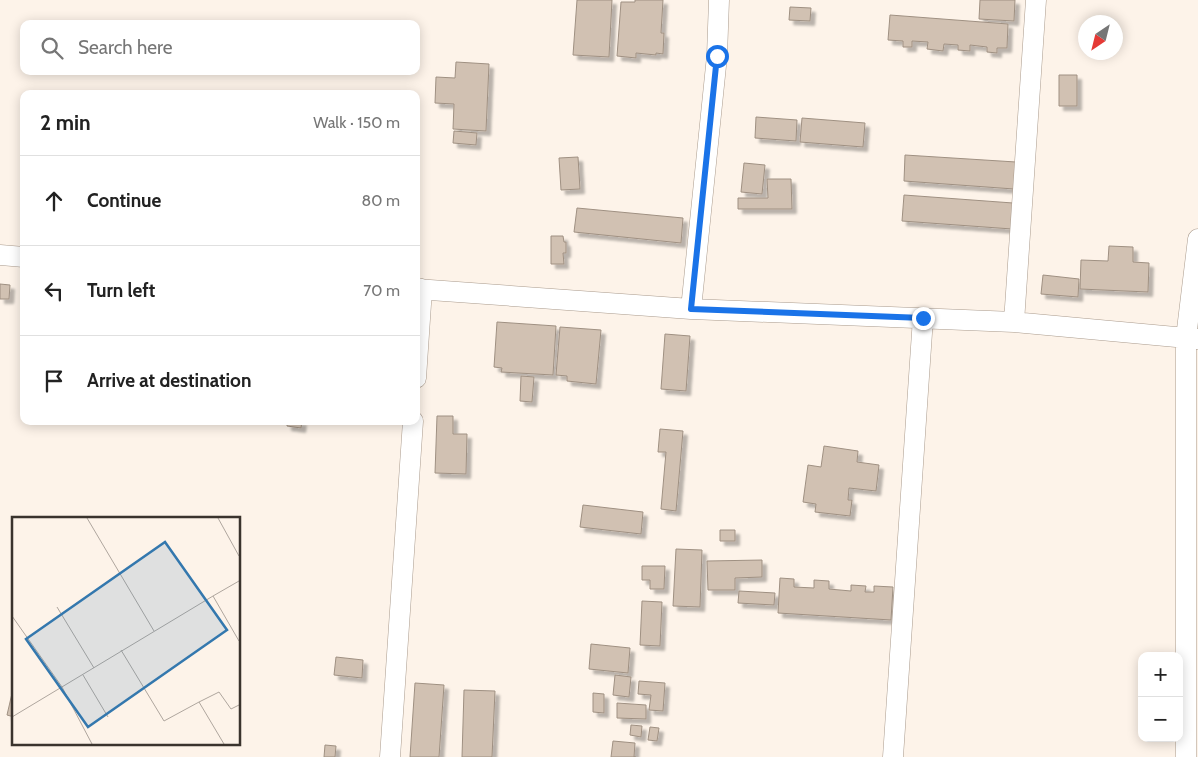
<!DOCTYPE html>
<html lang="en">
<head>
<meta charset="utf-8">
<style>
  :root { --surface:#fff; --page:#f6f6f6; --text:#222; --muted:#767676; --line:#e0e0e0 }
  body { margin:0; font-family:Cabin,sans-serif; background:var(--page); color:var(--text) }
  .controls { position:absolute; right:15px; bottom:15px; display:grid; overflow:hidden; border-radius:10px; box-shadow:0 2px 12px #0003 }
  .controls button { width:45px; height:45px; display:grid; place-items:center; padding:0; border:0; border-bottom:1px solid var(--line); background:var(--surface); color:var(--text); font:25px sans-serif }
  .compass { position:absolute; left:1078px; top:15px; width:45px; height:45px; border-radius:50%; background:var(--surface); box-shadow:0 2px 12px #0003; rotate:215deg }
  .stop { position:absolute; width:15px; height:15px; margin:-11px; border:4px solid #1a73e8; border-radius:50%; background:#fff }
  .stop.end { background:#1a73e8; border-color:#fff; box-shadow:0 1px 5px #0008 }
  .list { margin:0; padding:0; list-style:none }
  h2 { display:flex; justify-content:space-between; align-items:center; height:65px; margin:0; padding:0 20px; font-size:21px }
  h2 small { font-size:16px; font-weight:400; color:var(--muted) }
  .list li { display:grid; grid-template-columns:32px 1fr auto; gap:15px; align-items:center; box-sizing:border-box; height:90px; padding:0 20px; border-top:1px solid var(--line) }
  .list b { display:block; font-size:19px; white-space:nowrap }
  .list em { font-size:16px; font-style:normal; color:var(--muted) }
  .icon { flex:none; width:28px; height:28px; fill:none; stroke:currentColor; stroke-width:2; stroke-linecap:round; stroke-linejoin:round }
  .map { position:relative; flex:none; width:1198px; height:757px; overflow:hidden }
  .search { position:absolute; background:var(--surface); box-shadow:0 2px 12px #0003; left:20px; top:20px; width:400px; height:55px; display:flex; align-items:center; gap:12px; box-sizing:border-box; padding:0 18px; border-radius:10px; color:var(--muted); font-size:19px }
  .panel { position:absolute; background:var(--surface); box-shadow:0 2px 12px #0003; left:20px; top:90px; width:400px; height:335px; border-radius:10px }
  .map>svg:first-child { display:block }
  .building { fill:#d1c1b2; stroke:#9f9082; filter:url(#shadow) }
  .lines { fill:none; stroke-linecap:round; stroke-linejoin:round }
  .minor-casing { stroke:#aa9b8d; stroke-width:21 }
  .minor { stroke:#fff; stroke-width:20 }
  .route { stroke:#1a73e8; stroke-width:6 }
  .inset-road { fill:none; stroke:#afa69e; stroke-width:1 }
  .view { fill:#3478ae; fill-opacity:0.15; stroke:#3478ae; stroke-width:2.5 }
  .inset-edge { fill:none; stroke:#3a332d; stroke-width:2.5 }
</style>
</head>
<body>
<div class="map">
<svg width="1198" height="757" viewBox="0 0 1198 757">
  <defs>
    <filter id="shadow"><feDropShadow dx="4.5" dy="4.5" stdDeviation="1" flood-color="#0004"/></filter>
  </defs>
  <rect width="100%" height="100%" fill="#fdf3e9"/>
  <path class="building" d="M 577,0 L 612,0 L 609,57 L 573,55 Z
    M 635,0 L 663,0 L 661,33 L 664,33 L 663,54 L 656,53 L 656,55 L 636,53 L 636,58 L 617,56 L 621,2 L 635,2 Z
    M 980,0 L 1015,0 L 1014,21 L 979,19 Z
    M 790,7 L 811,8 L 810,21 L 789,20 Z
    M 890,15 L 1008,24 L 1007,48 L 997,48 L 997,53 L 987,52 L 987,47 L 970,45 L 970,51 L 958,50 L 958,45 L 944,44 L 943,51 L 927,49 L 928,42 L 912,41 L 912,47 L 903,47 L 903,41 L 888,40 Z
    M 456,62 L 489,64 L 486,131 L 453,129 L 454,104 L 435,103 L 436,77 L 455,78 Z
    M 1059,75 L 1077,75 L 1077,106 L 1059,106 Z
    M 756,117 L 797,120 L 796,141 L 755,138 Z
    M 802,118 L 865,123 L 863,147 L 800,142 Z
    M 454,131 L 477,133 L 476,145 L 453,143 Z
    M 905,155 L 1016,162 L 1014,189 L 904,181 Z
    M 578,157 L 580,189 L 561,190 L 559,158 Z
    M 744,163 L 765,165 L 762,194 L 741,192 Z
    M 767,179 L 791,179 L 792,209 L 738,209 L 738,198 L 768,198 Z
    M 904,195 L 1013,203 L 1012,229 L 902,221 Z
    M 577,208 L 683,218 L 681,243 L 574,232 Z
    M 551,236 L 563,236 L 564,242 L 566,242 L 566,253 L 563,253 L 564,264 L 551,264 Z
    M 1109,246 L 1133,247 L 1133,262 L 1149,263 L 1148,292 L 1080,289 L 1081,260 L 1108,261 Z
    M 1043,275 L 1079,279 L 1078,297 L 1041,294 Z
    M 0,284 L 10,285 L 9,299 L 0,299 Z
    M 497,322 L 556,326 L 553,375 L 501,372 L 502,368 L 494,367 Z
    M 560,327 L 601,330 L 596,384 L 567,381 L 567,376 L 556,375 Z
    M 665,334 L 690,336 L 686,391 L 661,389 Z
    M 521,376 L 534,377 L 532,402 L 520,401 Z
    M 437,416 L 453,416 L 453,434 L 467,434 L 466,474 L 435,473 Z
    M 287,421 L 302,421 L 301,428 L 287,426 Z
    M 660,429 L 683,431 L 676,511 L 661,509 L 666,452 L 658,452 Z
    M 824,446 L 858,451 L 857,462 L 879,465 L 876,491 L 849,488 L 848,500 L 852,500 L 850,516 L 815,512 L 816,504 L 803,502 L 808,465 L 821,467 Z
    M 583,505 L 643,512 L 641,534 L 580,527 Z
    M 720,530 L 735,530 L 735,541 L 720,541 Z
    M 676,549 L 702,550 L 700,607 L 673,606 Z
    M 762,560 L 762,577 L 735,578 L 735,590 L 708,590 L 707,561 Z
    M 642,566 L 665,566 L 664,589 L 650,589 L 650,580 L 642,580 Z
    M 780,578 L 794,579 L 794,587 L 814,588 L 814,580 L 829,581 L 829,589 L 851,591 L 851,585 L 866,586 L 865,592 L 874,592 L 874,586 L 893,587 L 891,620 L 778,613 Z
    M 739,591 L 775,593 L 774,605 L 738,603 Z
    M 642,601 L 662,602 L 660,646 L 640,645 Z
    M 591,644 L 630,648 L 628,673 L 589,669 Z
    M 336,657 L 363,660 L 362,678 L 334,675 Z
    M 615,675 L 631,677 L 629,697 L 613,695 Z
    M 639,681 L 665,683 L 663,711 L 649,710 L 651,695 L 638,694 Z
    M 415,683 L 444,685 L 439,757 L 410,757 Z
    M 13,689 L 14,689 L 14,717 L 7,715 Z
    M 464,690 L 495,691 L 492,757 L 462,757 Z
    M 593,693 L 604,694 L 604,713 L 593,712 Z
    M 617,703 L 646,705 L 646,719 L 617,718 Z
    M 631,725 L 642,726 L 641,737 L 630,735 Z
    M 650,727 L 659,728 L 657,741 L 648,740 Z
    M 613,741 L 635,743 L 634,757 L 636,757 L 611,757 Z
    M 325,745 L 336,746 L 335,757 L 324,757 Z"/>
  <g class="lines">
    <defs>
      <path id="minor" d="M 0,255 L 24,257
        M 416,289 L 691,309 L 1014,322 L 1198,339
        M 691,309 L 717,56 L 719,0
        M 1014,322 L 1036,0
        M 416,378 L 422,289
        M 390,757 L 413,421
        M 893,757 L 923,318
        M 1186,757 L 1186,338 L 1198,239"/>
    </defs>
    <use href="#minor" class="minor-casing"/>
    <use href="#minor" class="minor"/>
  </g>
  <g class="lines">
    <path class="route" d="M 717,56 L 691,309 L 923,318"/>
  </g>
  <g transform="translate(12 517)">
    <rect width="228" height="228" fill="#fdf3e9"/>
    <path class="inset-road" d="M 75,1 L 142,114M 206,1 L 227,39M 227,64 L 201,79 L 227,124M 45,90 L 82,151M 0,99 L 50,170 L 80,227M 109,133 L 152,204 L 187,185 L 212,227M 71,158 L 96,200M 187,185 L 207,175 L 219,192 L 227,188M 0,200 L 201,79"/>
    <path class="view" d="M 153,25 L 215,113 L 76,210 L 14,122 Z"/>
    <rect width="228" height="228" class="inset-edge"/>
  </g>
</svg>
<div class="controls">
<button>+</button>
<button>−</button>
</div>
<svg class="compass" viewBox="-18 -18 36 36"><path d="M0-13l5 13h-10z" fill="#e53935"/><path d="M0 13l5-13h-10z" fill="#767676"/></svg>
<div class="stop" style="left:717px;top:56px"></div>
<div class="stop end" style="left:923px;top:318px"></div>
<div class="search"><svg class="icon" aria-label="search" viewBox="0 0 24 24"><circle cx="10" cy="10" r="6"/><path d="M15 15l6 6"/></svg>Search here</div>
<section class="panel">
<h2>2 min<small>Walk · 150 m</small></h2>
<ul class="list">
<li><svg class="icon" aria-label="ahead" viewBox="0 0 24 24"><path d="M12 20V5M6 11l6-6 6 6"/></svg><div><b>Continue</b></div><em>80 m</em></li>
<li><svg class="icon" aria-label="left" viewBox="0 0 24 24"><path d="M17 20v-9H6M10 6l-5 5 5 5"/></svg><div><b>Turn left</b></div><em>70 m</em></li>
<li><svg class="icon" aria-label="arrive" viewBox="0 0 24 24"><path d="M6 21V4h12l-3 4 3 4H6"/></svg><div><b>Arrive at destination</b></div></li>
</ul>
</section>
</div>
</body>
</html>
